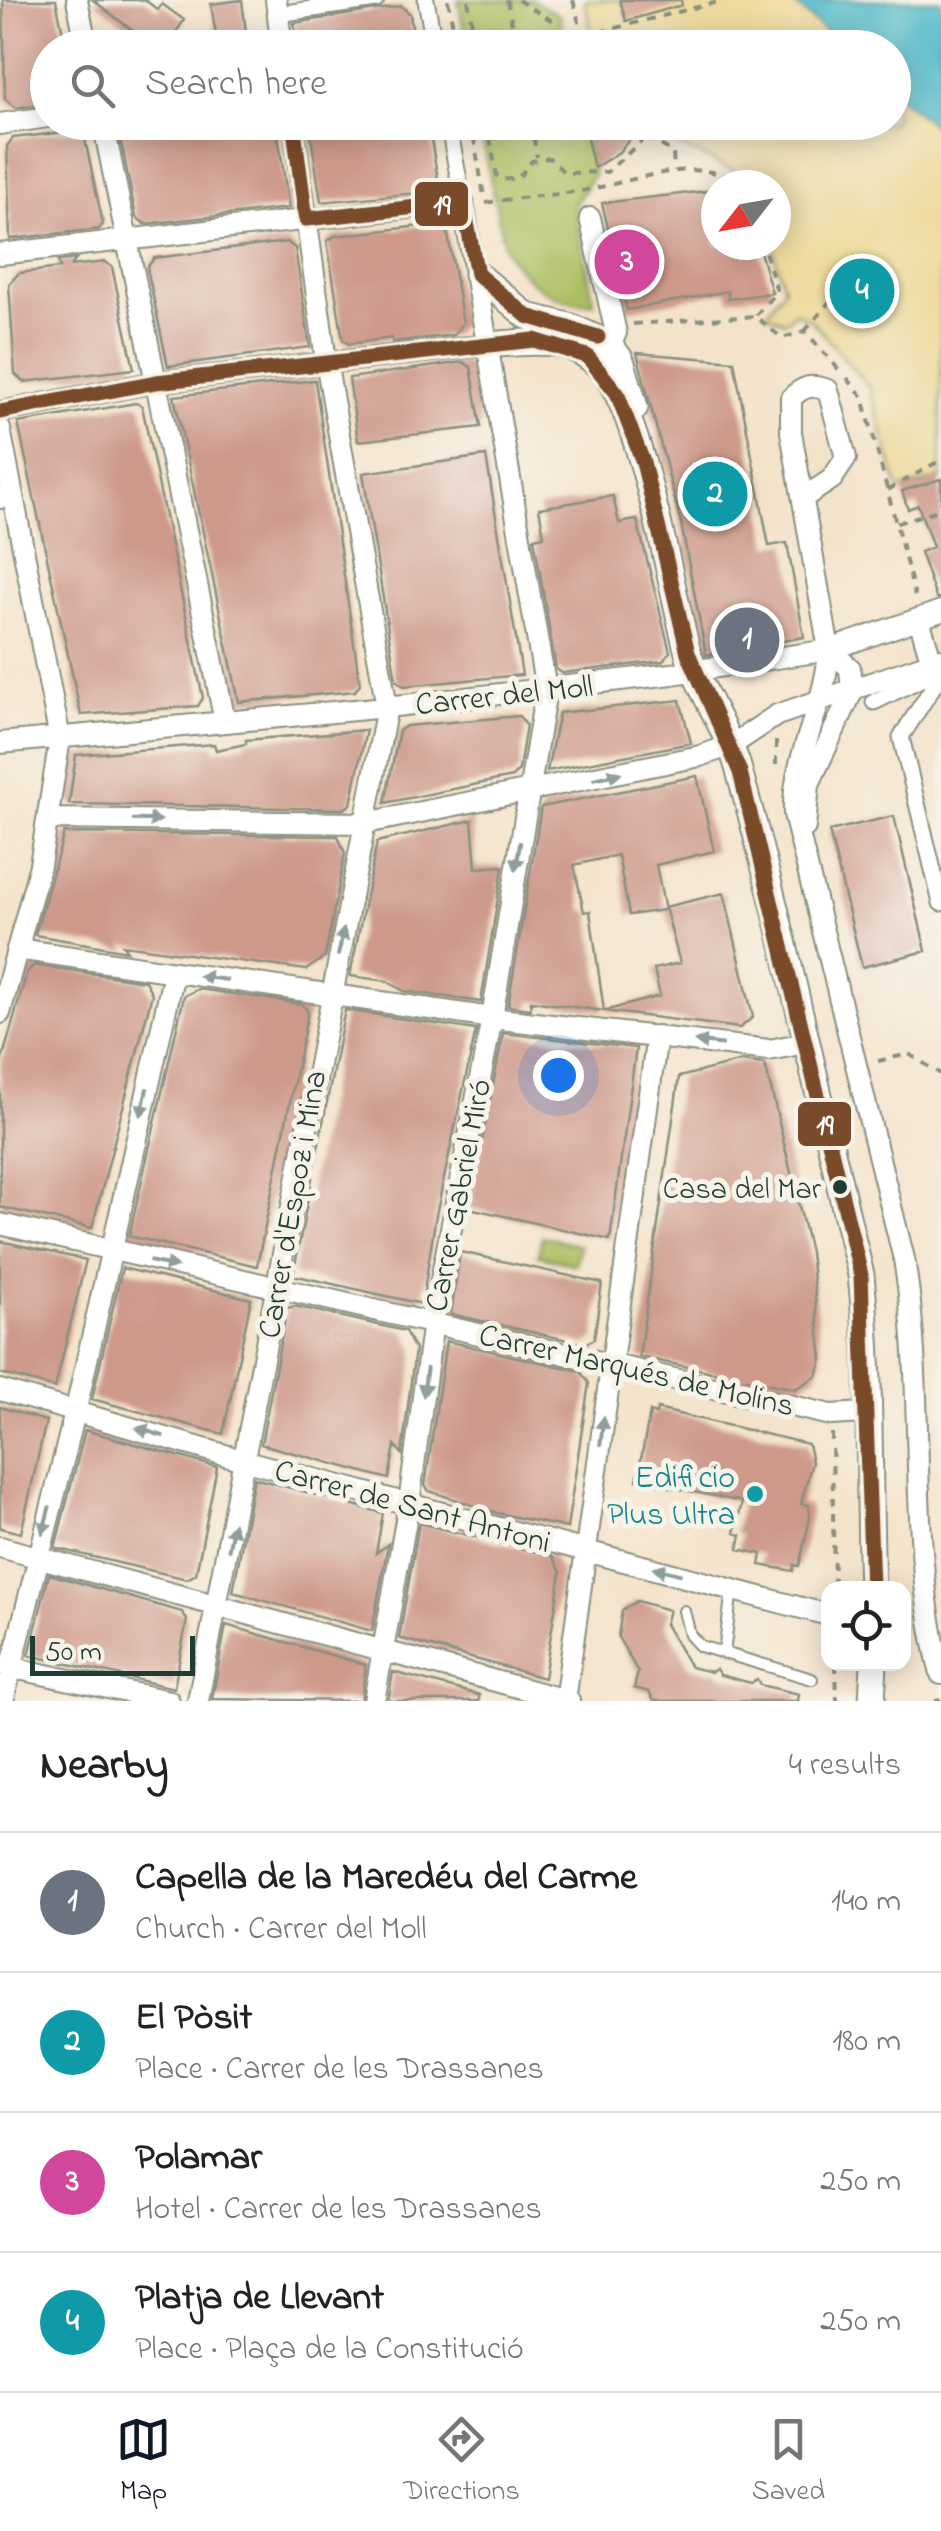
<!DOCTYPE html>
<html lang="en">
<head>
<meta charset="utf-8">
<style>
  :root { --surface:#fff; --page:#f2f2f2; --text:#222; --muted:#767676; --line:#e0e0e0; --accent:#111827 }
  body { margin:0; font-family:"Indie Flower",sans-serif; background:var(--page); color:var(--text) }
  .controls { position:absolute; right:30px; bottom:30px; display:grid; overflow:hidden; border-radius:20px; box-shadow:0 5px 25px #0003 }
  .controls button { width:90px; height:90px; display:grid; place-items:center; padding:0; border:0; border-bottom:2px solid var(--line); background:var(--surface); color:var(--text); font:50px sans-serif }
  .compass { position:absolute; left:701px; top:170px; width:90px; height:90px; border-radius:50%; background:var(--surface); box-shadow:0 5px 25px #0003; rotate:239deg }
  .scale { position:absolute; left:30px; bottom:25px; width:165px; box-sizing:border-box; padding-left:10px; border:5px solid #1f3d34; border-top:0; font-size:28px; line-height:35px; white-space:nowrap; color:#1f3d34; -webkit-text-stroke:8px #f7f3e8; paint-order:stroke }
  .you { position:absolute; left:558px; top:1075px; width:35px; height:35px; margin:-25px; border:8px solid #fff; border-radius:50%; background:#1a73e8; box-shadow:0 0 0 15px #1a73e833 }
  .badge { display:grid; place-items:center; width:65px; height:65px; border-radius:50%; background:var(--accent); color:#fff; font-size:32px; font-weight:700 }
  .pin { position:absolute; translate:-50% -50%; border:5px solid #fff; box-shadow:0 2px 10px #0006 }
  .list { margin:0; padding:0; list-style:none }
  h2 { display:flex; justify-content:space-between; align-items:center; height:130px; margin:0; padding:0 40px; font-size:42px }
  h2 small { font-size:32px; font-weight:400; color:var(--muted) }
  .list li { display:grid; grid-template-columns:65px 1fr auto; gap:30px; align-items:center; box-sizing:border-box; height:140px; padding:0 40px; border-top:2px solid var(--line) }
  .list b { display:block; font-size:38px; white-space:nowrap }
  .list p { margin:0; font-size:32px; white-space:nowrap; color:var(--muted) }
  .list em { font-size:32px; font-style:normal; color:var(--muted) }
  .icon { flex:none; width:55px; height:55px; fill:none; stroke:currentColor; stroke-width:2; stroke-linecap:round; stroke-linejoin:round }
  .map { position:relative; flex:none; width:941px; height:1701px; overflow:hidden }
  .search { position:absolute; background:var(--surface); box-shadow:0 5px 25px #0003; left:30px; right:30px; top:30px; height:110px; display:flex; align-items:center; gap:25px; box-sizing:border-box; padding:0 35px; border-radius:55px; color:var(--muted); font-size:38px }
  .sheet { height:690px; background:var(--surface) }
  nav { display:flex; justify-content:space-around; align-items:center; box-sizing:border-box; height:140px; border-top:2px solid var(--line); background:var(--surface); font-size:28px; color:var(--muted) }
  nav a { display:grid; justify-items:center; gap:5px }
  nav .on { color:var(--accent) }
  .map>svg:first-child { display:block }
  .green { fill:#adbf62; stroke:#667e4b; stroke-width:2.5 }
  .sand { fill:#eeda9e; stroke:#868c69; stroke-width:2.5 }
  .water { fill:#4fbacb; stroke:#377c80; stroke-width:2.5 }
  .building { fill:#cd998b }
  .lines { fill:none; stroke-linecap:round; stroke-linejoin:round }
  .service-casing { stroke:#8a9080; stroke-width:14 }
  .pedestrian-casing { stroke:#8a9080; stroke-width:19 }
  .minor-casing { stroke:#8a9080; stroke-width:24 }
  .tertiary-casing { stroke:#8a9080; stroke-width:29 }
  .path { stroke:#8a9080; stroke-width:4; stroke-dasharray:8 8; stroke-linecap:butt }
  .service { stroke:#fff; stroke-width:10 }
  .pedestrian { stroke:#fff; stroke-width:15 }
  .minor { stroke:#fff; stroke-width:20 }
  .tertiary { stroke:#fff; stroke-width:25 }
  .bus-1-casing { stroke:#f7f3e8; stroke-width:22 }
  .bus-1 { stroke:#7a4b2a; stroke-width:15 }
  .oneway { fill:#8f9e9a }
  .bus-dot { fill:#1f3d34; stroke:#f7f3e8; stroke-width:4 }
  .culture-dot { fill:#0f9aa8; stroke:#f7f3e8; stroke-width:4 }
  .labels { text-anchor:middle; stroke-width:10; stroke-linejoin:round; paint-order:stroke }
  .bus-label { font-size:30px; fill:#1f3d34; stroke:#f7f3e8; text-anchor:end }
  .street-label { font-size:32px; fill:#1f3d34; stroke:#f7f3e8 }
  .culture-label { font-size:32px; fill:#0d838f; stroke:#f7f3e8; text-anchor:end }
  .line-badge { stroke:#f7f3e8; stroke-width:4 }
  .badge-label { font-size:28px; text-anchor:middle; font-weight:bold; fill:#fff }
</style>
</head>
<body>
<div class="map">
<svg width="941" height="1701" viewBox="0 0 941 1701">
  <rect width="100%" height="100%" fill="#f7f3e8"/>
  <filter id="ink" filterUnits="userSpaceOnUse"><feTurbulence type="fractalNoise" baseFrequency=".01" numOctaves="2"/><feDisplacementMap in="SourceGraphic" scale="20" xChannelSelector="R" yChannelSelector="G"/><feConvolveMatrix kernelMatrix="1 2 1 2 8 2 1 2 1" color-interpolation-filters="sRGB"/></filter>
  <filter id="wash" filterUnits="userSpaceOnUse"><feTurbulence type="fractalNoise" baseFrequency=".0048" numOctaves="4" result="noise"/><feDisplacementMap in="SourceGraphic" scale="40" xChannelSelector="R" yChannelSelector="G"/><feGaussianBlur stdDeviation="2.25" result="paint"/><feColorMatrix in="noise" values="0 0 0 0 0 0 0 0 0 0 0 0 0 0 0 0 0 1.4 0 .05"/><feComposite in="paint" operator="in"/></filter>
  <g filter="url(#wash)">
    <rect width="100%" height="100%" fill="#f4e3cb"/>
    <path class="green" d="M 458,0 L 532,0 L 559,15 L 564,39 L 552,47 L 467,47 Z
      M 479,123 L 583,123 L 594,174 L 574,205 L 594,303 C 557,307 519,278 504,246 Z
      M 542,1236 L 580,1246 L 575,1265 L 538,1255 Z"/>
    <path class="sand" d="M 585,0 L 790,0 L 843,47 L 594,47 Z
      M 894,93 L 941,131 L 941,478 L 899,490 L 870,388 L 813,322 L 795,312 L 785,322 L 766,314 L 784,288 L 772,245 L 776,245 L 776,185 L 753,185 L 744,175 L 629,123 L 894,122 Z"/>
    <path class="water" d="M 790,0 L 941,0 L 941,131 L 894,93 L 894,48 L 843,47 Z"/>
    <g id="blocks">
      <path class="building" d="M 3,0 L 56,0 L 66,48 L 48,48 L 48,103 L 16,108 L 5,99 Z
        M 93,0 L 145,0 L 158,10 L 162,4 L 184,20 L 166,48 L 122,48 L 133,31 Z
        M 242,0 L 248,48 L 218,48 L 211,4 Z
        M 620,0 L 681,0 L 682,5 L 626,21 Z
        M 401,6 L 410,14 L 415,48 L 298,48 L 294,23 Z
        M 145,122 L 276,122 L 289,208 L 145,224 L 136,217 L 118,127 Z
        M 309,122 L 428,122 L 440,191 L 321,202 Z
        M 583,122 L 611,122 L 633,135 L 619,152 L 594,168 Z
        M 83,130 L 103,224 L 99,229 L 10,239 L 7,146 L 13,138 Z
        M 716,190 L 716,245 L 758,245 L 772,293 L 728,299 L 728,291 L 627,310 L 602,203 Z
        M 446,223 L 463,323 L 454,335 L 392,342 L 392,338 L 349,344 L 343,340 L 327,241 L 335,236 Z
        M 287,242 L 295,248 L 310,347 L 168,366 L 147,268 L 154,258 Z
        M 76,259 L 71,266 L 105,262 L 112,267 L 134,369 L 24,382 L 15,374 L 9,284 L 19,273 L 60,268 L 58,261 Z
        M 637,353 L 734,361 L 769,546 L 787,543 L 804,637 L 706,655 L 681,523 Z
        M 463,362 L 471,367 L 481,427 L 358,441 L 349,378 Z
        M 315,380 L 360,684 L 355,691 L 239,702 L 174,396 Z
        M 136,403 L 142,406 L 203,698 L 198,706 L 81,715 L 18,423 Z
        M 486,456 L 522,675 L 404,686 L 396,680 L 363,473 Z
        M 941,479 L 941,598 L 936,598 L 920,552 L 933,547 L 918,505 L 908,509 L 902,491 Z
        M 613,496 L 619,523 L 637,520 L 670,652 L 663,661 L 562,673 L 556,669 L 534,538 L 544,536 L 539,508 Z
        M 680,700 L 691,743 L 547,771 L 559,713 Z
        M 519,716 L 526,725 L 519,770 L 512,777 L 385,803 L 399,731 L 406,726 Z
        M 366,730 L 351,804 L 344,809 L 69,804 L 76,755 L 214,744 L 216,750 L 246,744 L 246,740 Z
        M 697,776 L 714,851 L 656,865 L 665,910 L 629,915 L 618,855 L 574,865 L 584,912 L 590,911 L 604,1011 L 531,1001 L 530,1009 L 508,1006 L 541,807 Z
        M 894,816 L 926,951 L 862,967 L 829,831 Z
        M 472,820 L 476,868 L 503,866 L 481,1002 L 404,991 L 387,981 L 350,976 L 377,842 Z
        M 64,833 L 338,836 L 345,853 L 325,957 L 306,970 L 123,945 L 127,951 L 35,935 Z
        M 724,893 L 753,1017 L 740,1028 L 604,1011 L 660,996 L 654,969 L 680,963 L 665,907 Z
        M 34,965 L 145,981 L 152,994 L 92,1228 L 0,1207 L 0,1067 L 27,972 Z
        M 198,989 L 302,1004 L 308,1012 L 257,1266 L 129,1236 L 184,996 Z
        M 345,1010 L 476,1030 L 436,1215 L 422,1304 L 293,1275 Z
        M 503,1033 L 636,1048 L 610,1240 L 469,1208 Z
        M 742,1061 L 765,1064 L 810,1252 L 822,1359 L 817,1376 L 795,1389 L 639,1357 L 679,1077 Z
        M 0,1241 L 86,1260 L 55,1388 L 0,1373 Z
        M 460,1252 L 602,1283 L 594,1339 L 585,1344 L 451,1314 Z
        M 122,1268 L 251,1299 L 223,1434 L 92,1399 Z
        M 295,1306 L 405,1331 L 415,1350 L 402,1454 L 395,1445 L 389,1479 L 261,1444 L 287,1308 Z
        M 446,1341 L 580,1371 L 589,1383 L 567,1528 L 497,1513 L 429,1491 L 425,1486 Z
        M 0,1407 L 46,1421 L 21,1533 L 0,1528 Z
        M 657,1409 L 808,1444 L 812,1462 L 801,1504 L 809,1505 L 810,1518 L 799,1566 L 794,1565 L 793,1571 L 760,1565 L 762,1554 L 738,1549 L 741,1535 L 735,1533 L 742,1502 L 637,1480 L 650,1412 L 656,1414 Z
        M 85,1430 L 217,1467 L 196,1574 L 187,1579 L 55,1548 Z
        M 254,1478 L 383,1513 L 376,1553 L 388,1544 L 372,1631 L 233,1592 Z
        M 419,1523 L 552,1556 L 561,1572 L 544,1678 L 399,1638 Z
        M 49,1574 L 182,1612 L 187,1620 L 174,1688 L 29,1655 Z
        M 637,1601 L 669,1610 L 665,1624 L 690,1667 L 711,1672 L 716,1669 L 720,1675 L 751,1683 L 757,1680 L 760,1685 L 799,1694 L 798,1701 L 654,1701 L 649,1692 L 634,1688 L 638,1672 L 618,1637 L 622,1610 Z
        M 226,1625 L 366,1665 L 361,1701 L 212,1699 Z
        M 393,1672 L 479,1695 L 479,1701 L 388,1701 Z"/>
    </g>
  </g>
  <g filter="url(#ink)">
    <use href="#blocks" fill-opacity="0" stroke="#8a9080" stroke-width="2.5"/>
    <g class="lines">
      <defs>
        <path id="service" d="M 0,491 L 1,503
          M 684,1611 L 690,1635 L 700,1646 L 812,1679
          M 724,1654 L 732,1589"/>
        <path id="pedestrian" d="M 426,0 L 435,48
          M 278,14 L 376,0
          M 448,122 L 463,202
          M 932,663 L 938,679 L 901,737 L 941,903
          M 874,702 L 935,672"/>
        <path id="minor" d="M 77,0 L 87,48
          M 276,0 L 282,48
          M 103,122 L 225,722
          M 0,124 L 48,117
          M 590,218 L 616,333 L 609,344
          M 0,254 L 463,202 L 546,690 L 492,1018 L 433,1321 L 409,1503 L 374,1701
          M 0,412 L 156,382 L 488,345
          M 0,429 L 60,739 L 40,865 L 0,1013
          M 803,498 L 832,479 L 846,458 L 828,390 C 811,384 804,386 791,398 L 791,432 L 829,650 C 826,707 792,755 794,814 L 904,1259 C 927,1396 906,1538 941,1674
          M 919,619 L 932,663
          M 0,743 L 387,707 L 672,674 L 829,650 L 941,611
          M 49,819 L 366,823 L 700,756 L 732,745 L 777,715 L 941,659
          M 805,827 L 809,784 L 852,692 L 850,668 L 829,650
          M 17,949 L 492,1018 L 769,1050 L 805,1043
          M 0,1224 L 831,1415 L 865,1413
          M 0,1390 L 246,1461 L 828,1615
          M 0,1547 L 569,1701
          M 0,1665 L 169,1701
          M 3,1701 L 76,1409 L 174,973
          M 198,1701 L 387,707 L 326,361 L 293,122
          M 565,1701 L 657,1036"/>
        <path id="tertiary" d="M 477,274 L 527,316 L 569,326 L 609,344 L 621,360 L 635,407
          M 488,345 C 529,342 569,334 601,368 C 642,413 670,584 687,649 C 699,691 726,726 738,767 C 785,935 820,1106 861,1275 C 872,1379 868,1484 872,1588
          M 872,1701 L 874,1664"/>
      </defs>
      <use href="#service" class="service-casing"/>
      <use href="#pedestrian" class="pedestrian-casing"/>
      <use href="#minor" class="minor-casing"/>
      <use href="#tertiary" class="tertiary-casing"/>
      <path class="path" d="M 448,0 L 457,48
        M 468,0 L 475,43 L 483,48
        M 507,0 L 517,48
        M 518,0 L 551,20 L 554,36 L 543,48
        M 573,0 L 586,48
        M 584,36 L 725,0
        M 471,122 L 484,196
        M 487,122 L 497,176 L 501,180 L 518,178 L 532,161 L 549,158 L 565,173 L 607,172 L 646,137
        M 531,122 L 537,157
        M 619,122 L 673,152 L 674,171
        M 486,203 C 517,197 549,196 580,191 C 629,184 697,152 742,185
        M 756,315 L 777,291 L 763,245
        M 633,324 L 755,316 L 782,338 L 805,331 L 840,371
        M 805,331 L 866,259
        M 847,378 L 863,397 L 915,596
        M 888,490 L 941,460
        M 897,523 L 941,509
        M 776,741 L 776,767
        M 878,1061 L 909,1054 L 941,1074
        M 832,1433 L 834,1588
        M 836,1664 L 837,1701
        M 935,1701 L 941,1700"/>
      <use href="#service" class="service"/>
      <use href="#pedestrian" class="pedestrian"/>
      <use href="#minor" class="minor"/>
      <use href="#tertiary" class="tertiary"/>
      <defs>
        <path id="bus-1" d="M 293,122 L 306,219 L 463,202 L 477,274 L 527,316 L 598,337
          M 0,412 L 156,382 L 534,340 L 587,356 L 617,393 L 643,462 L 688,653 L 740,772 L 861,1275 L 872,1588"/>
      </defs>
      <use href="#bus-1" class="bus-1-casing"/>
      <use href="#bus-1" class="bus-1"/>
    </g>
    <defs><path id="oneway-solid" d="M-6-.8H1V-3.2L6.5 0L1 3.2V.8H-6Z" transform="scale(2.5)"/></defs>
    <g class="oneway">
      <use href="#oneway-solid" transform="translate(607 776) rotate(-12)"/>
      <use href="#oneway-solid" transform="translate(147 820) rotate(1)"/>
      <use href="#oneway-solid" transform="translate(518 856) rotate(99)"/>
      <use href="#oneway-solid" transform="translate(341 942) rotate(-78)"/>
      <use href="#oneway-solid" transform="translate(213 978) rotate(-172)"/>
      <use href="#oneway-solid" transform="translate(709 1043) rotate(-173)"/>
      <use href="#oneway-solid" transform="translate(144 1102) rotate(103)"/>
      <use href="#oneway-solid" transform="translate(163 1264) rotate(12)"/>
      <use href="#oneway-solid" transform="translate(425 1382) rotate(97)"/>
      <use href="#oneway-solid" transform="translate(602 1431) rotate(-83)"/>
      <use href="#oneway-solid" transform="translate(150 1432) rotate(-163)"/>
      <use href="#oneway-solid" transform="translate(46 1520) rotate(105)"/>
      <use href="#oneway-solid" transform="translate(231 1537) rotate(-79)"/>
      <use href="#oneway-solid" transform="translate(667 1571) rotate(-166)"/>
    </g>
  </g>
  <circle class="bus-dot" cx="840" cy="1187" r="9"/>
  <circle class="culture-dot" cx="755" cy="1494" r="10"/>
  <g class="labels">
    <g class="bus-label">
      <text x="821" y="1198">Casa del Mar</text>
    </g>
    <g class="street-label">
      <text transform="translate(504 694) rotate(-6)" y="11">Carrer del Moll</text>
      <text transform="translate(457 1195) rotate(-79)" y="11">Carrer Gabriel Miró</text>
      <text transform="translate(291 1204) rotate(-80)" y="11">Carrer d'Espoz i Mina</text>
      <text transform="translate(637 1369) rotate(13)" y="11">Carrer Marqués de Molins</text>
      <text transform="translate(413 1505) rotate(15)" y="11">Carrer de Sant Antoni</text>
    </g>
    <g class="culture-label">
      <text x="735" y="1487">Edificio<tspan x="735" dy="37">Plus Ultra</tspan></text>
    </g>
  </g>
  <g class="line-badge">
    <rect x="413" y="180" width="57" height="48" rx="10" fill="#7a4b2a"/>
    <rect x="796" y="1100" width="57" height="48" rx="10" fill="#7a4b2a"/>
  </g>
  <g class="badge-label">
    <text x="442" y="214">19</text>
    <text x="825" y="1134">19</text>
  </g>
</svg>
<div class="controls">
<button><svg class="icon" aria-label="locate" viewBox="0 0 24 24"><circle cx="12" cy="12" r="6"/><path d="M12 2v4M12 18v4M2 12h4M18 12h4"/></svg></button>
</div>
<svg class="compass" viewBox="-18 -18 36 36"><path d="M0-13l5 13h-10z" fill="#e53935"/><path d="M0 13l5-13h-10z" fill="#767676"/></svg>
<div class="scale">50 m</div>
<div class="you"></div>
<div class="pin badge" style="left:747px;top:640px;background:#6b7280">1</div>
<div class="pin badge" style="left:715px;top:494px;background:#0f9aa8">2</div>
<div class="pin badge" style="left:627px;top:262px;background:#d1479c">3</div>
<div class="pin badge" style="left:862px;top:291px;background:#0f9aa8">4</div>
<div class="search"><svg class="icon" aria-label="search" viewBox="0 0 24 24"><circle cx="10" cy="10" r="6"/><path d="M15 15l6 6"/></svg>Search here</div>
</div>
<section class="sheet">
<h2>Nearby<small>4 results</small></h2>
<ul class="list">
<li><span class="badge" style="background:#6b7280">1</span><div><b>Capella de la Maredéu del Carme</b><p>Church · Carrer del Moll</p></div><em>140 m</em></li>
<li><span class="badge" style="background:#0f9aa8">2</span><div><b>El Pòsit</b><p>Place · Carrer de les Drassanes</p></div><em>180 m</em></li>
<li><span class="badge" style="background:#d1479c">3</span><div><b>Polamar</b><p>Hotel · Carrer de les Drassanes</p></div><em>250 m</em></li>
<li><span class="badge" style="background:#0f9aa8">4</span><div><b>Platja de Llevant</b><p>Place · Plaça de la Constitució</p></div><em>250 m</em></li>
</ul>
</section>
<nav>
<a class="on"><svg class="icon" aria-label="map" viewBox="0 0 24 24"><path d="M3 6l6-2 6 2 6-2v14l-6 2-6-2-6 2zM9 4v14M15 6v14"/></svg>Map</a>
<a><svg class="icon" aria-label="directions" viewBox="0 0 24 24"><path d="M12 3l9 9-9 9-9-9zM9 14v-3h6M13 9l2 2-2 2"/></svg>Directions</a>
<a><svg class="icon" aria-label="saved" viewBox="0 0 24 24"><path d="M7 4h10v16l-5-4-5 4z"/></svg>Saved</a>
</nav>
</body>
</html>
